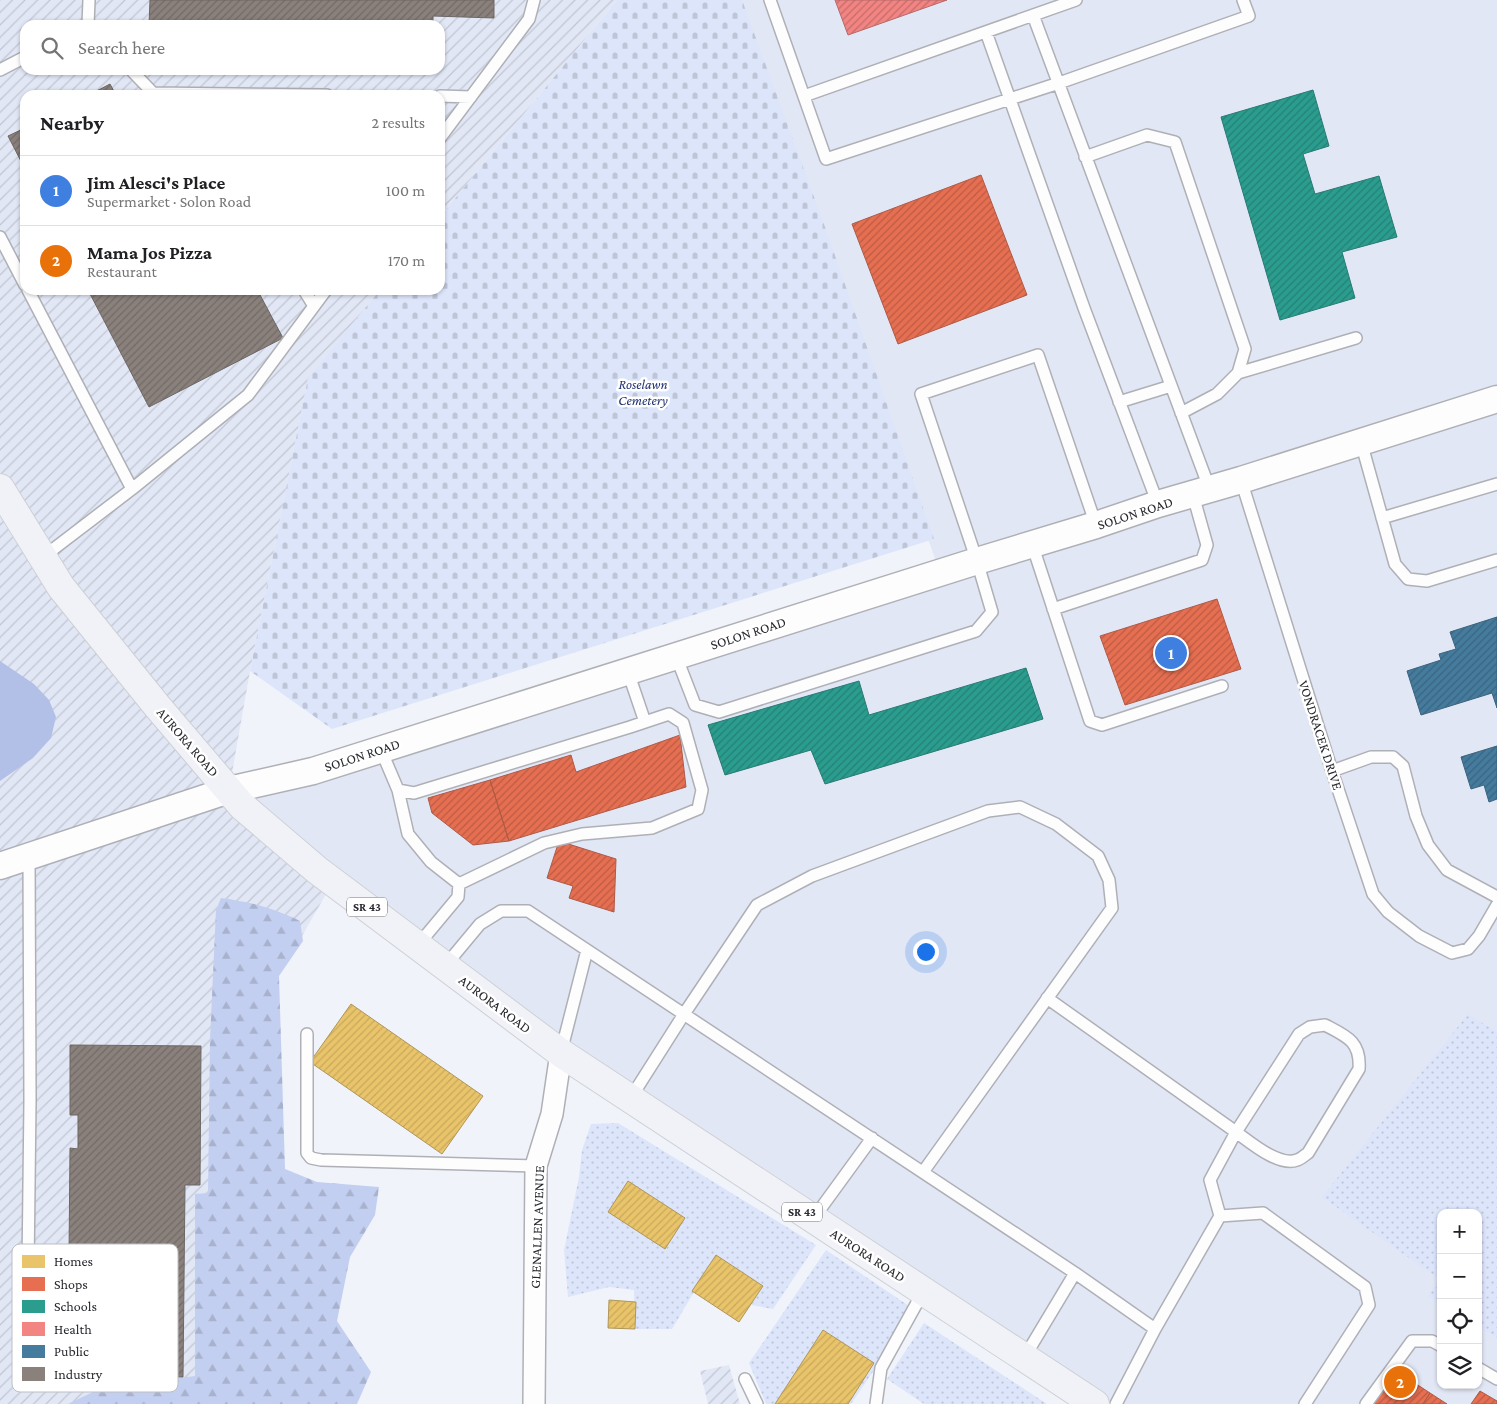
<!DOCTYPE html>
<html lang="en">
<head>
<meta charset="utf-8">
<style>
  :root { --surface:#fff; --page:#f2f2f2; --text:#202124; --muted:#757577; --line:#e0e0e0; --accent:#db2777 }
  body { margin:0; font-family:"Crimson Pro",serif; background:var(--page); color:var(--text) }
  .controls { position:absolute; right:15px; bottom:15px; display:grid; overflow:hidden; border-radius:10px; box-shadow:0 1px 4px #0004 }
  .controls button { width:45px; height:45px; display:grid; place-items:center; padding:0; border:0; border-bottom:1px solid var(--line); background:var(--surface); color:var(--text); font:25px sans-serif }
  .you { position:absolute; left:925px; top:951px; width:18px; height:18px; margin:-12px; border:4px solid #fff; border-radius:50%; background:#1a73e8; box-shadow:0 0 0 8px #1a73e833 }
  .badge { display:grid; place-items:center; width:32px; height:32px; border-radius:50%; background:var(--accent); color:#fff; font-size:16px; font-weight:700 }
  .pin { position:absolute; translate:-50% -50%; border:2px solid #fff; box-shadow:0 1px 5px #0006 }
  .list { margin:0; padding:0; list-style:none }
  h2 { display:flex; justify-content:space-between; align-items:center; height:65px; margin:0; padding:0 20px; font-size:21px }
  h2 small { font-size:16px; font-weight:400; color:var(--muted) }
  .list li { display:grid; grid-template-columns:32px 1fr auto; gap:15px; align-items:center; box-sizing:border-box; height:70px; padding:0 20px; border-top:1px solid var(--line) }
  .list b { display:block; font-size:19px; white-space:nowrap }
  .list p { margin:0; font-size:16px; white-space:nowrap; color:var(--muted) }
  .list em { font-size:16px; font-style:normal; color:var(--muted) }
  .icon { flex:none; width:28px; height:28px; fill:none; stroke:currentColor; stroke-width:2; stroke-linecap:round; stroke-linejoin:round }
  .map { position:relative; flex:none; width:1497px; height:1404px; overflow:hidden }
  .search { position:absolute; background:var(--surface); box-shadow:0 1px 4px #0004; left:20px; top:20px; width:425px; height:55px; display:flex; align-items:center; gap:12px; box-sizing:border-box; padding:0 18px; border-radius:15px; color:var(--muted); font-size:19px }
  .panel { position:absolute; background:var(--surface); box-shadow:0 1px 4px #0004; left:20px; top:90px; width:425px; height:205px; border-radius:15px }
  .map>svg:first-child { display:block }
  .built { fill:#e2e7f6; fill-rule:evenodd }
  .industrial { fill:url(#industrial-furrows); fill-rule:evenodd }
  .grass { fill:url(#grass-dots) }
  .forest { fill:url(#forest-firs) }
  .cemetery { fill:url(#cemetery-stones) }
  .water { fill:#b2c0e7 }
  .homes { fill:url(#homes-hatch); stroke:#af9658 }
  .shops { fill:url(#shops-hatch); stroke:#ae5a47 }
  .schools { fill:url(#schools-hatch); stroke:#297a72 }
  .health { fill:url(#health-hatch); stroke:#b56969 }
  .public { fill:url(#public-hatch); stroke:#3c637c }
  .industry { fill:url(#industry-hatch); stroke:#6d6765 }
  .lines { fill:none; stroke-linecap:round; stroke-linejoin:round }
  .service-casing { stroke:#afb0b6; stroke-width:14 }
  .minor-casing { stroke:#afb0b6; stroke-width:24 }
  .tertiary-casing { stroke:#afb0b6; stroke-width:29 }
  .primary-casing { stroke:#ced0d4; stroke-width:30 }
  .service { stroke:#fdfdfe; stroke-width:11 }
  .minor { stroke:#fdfdfe; stroke-width:21 }
  .tertiary { stroke:#fdfdfe; stroke-width:26 }
  .primary { stroke:#f0f2f8; stroke-width:28 }
  .labels { text-anchor:middle; stroke-width:5; stroke-linejoin:round; paint-order:stroke }
  .shield { fill:#fff; stroke:#686a6d; stroke-width:1 }
  .shield-label { font-size:12px; font-weight:bold; fill:#282a2f }
  .park-label { font-size:14px; font-style:italic; fill:#223271; stroke:#fff }
  .street-label { font-size:14px; fill:#282a2f; stroke:#fff }
  .key { fill:#fff; stroke:#bebfc1; stroke-width:1 }
  .key-label { font-size:14px; fill:#282a2f }
</style>
</head>
<body>
<div class="map">
<svg width="1497" height="1404" viewBox="0 0 1497 1404">
  <defs>
    <pattern id="industrial-furrows" width="10" height="10" patternUnits="userSpaceOnUse" patternTransform="scale(1.25)"><rect width="10" height="10" fill="#e2e7f6"/><path d="M-1 1l2-2M0 10L10 0M9 11l2-2" fill="none" stroke="#c2c6d3"/></pattern>
    <pattern id="grass-dots" width="8" height="8" patternUnits="userSpaceOnUse" patternTransform="scale(1.25)"><rect width="8" height="8" fill="#dde5fb"/><path d="M2 2h.1M6 6h.1" fill="none" stroke="#bec5d7" stroke-width="1.8" stroke-linecap="round"/></pattern>
    <pattern id="forest-firs" width="22" height="20" patternUnits="userSpaceOnUse" patternTransform="scale(1.25)"><rect width="22" height="20" fill="#c3cff0"/><path d="M5 1l3.5 6h-7zM16 11l3.5 6h-7z" fill="#a8b2ce"/></pattern>
    <pattern id="cemetery-stones" width="16" height="16" patternUnits="userSpaceOnUse" patternTransform="scale(1.25)"><rect width="16" height="16" fill="#dde5fb"/><path d="M2 7V4a2 2 0 0 1 4 0v3zM10 15v-3a2 2 0 0 1 4 0v3z" fill="#bec5d7"/></pattern>
    <pattern id="homes-hatch" width="6" height="6" patternUnits="userSpaceOnUse" patternTransform="scale(1.25)"><rect width="6" height="6" fill="#e9c46a"/><path d="M-1 1l2-2M0 6l6-6M5 7l2-2" fill="none" stroke="#c8a95c"/></pattern>
    <pattern id="shops-hatch" width="6" height="6" patternUnits="userSpaceOnUse" patternTransform="scale(1.25)"><rect width="6" height="6" fill="#e76f51"/><path d="M-1 1l2-2M0 6l6-6M5 7l2-2" fill="none" stroke="#bb5b44"/></pattern>
    <pattern id="schools-hatch" width="6" height="6" patternUnits="userSpaceOnUse" patternTransform="scale(1.25)"><rect width="6" height="6" fill="#2a9d8f"/><path d="M-1 1l2-2M0 6l6-6M5 7l2-2" fill="none" stroke="#248075"/></pattern>
    <pattern id="health-hatch" width="6" height="6" patternUnits="userSpaceOnUse" patternTransform="scale(1.25)"><rect width="6" height="6" fill="#f28482"/><path d="M-1 1l2-2M0 6l6-6M5 7l2-2" fill="none" stroke="#c46c6b"/></pattern>
    <pattern id="public-hatch" width="6" height="6" patternUnits="userSpaceOnUse" patternTransform="scale(1.25)"><rect width="6" height="6" fill="#457b9d"/><path d="M-1 1l2-2M0 6l6-6M5 7l2-2" fill="none" stroke="#3a6580"/></pattern>
    <pattern id="industry-hatch" width="6" height="6" patternUnits="userSpaceOnUse" patternTransform="scale(1.25)"><rect width="6" height="6" fill="#8a817c"/><path d="M-1 1l2-2M0 6l6-6M5 7l2-2" fill="none" stroke="#716a66"/></pattern>
  </defs>
  <rect width="100%" height="100%" fill="#f0f3fa"/>
  <path class="built" d="M 740,0 L 1497,0 L 1497,1404 L 1095,1404 L 561,1053 L 229,790 L 940,573 ZM 1441,1213 L 1478,1213 L 1478,1385 L 1441,1385 Z"/>
  <path class="industrial" d="M 0,0 L 617,0 L 440,217 L 440,95 L 25,95 L 25,290 L 380,290 L 308,379 L 250,671 L 229,790 L 333,882 L 279,976 L 235,1404 L 0,1404 ZM 25,25 L 440,25 L 440,70 L 25,70 Z
    M 729,1365 L 740,1404 L 708,1404 L 700,1371 Z"/>
  <path class="grass" d="M 1468,1014 L 1497,1032 L 1497,1338 L 1478,1326 L 1478,1213 L 1441,1213 L 1441,1304 L 1428,1296 L 1439,1279 L 1322,1197 Z
    M 618,1123 L 816,1245 L 773,1309 L 751,1305 L 763,1286 L 716,1255 L 672,1329 L 635,1329 L 634,1290 L 609,1287 L 568,1297 L 564,1250 L 579,1177 L 582,1150 L 591,1124 Z
    M 826,1250 L 915,1310 L 851,1404 L 766,1404 L 749,1363 Z
    M 924,1323 L 1047,1404 L 924,1404 L 887,1379 Z"/>
  <path class="forest" d="M 221,898 C 251,902 273,908 300,921 L 303,941 L 279,976 L 285,1169 L 317,1182 L 379,1187 L 375,1215 L 350,1257 L 337,1321 L 371,1372 L 357,1404 L 68,1404 L 101,1388 L 195,1376 L 195,1194 L 208,1193 L 210,1040 L 216,910 Z"/>
  <path class="cemetery" d="M 617,0 L 742,0 L 825,227 L 934,539 L 332,729 L 250,671 L 308,378 L 380,290 L 440,290 L 440,217 Z"/>
  <path class="water" d="M 0,661 L 34,684 L 49,700 L 56,717 L 51,738 L 33,758 L 0,781 Z"/>
  <path class="homes" d="M 351,1004 L 483,1096 L 442,1154 L 310,1062 Z
    M 628,1181 L 685,1218 L 665,1249 L 608,1212 Z
    M 716,1255 L 763,1286 L 739,1322 L 692,1291 Z
    M 609,1300 L 636,1302 L 635,1329 L 608,1328 Z
    M 823,1330 L 874,1363 L 848,1404 L 775,1404 Z"/>
  <path class="shops" d="M 981,175 L 1027,295 L 898,344 L 852,224 Z
    M 1217,599 L 1241,669 L 1125,705 L 1100,636 Z
    M 680,735 L 686,787 L 509,841 L 490,780 L 571,755 L 576,772 Z
    M 490,780 L 509,841 L 473,845 L 432,813 L 428,798 Z
    M 559,841 L 616,859 L 614,912 L 569,898 L 573,886 L 547,878 Z
    M 1395,1370 L 1430,1393 L 1423,1404 L 1372,1404 Z
    M 1480,1391 L 1497,1401 L 1497,1404 L 1471,1404 Z
    M 1430,1393 L 1447,1404 L 1423,1404 Z"/>
  <path class="schools" d="M 1313,90 L 1329,146 L 1303,154 L 1315,194 L 1379,176 L 1397,237 L 1342,252 L 1355,298 L 1280,320 L 1221,117 Z
    M 1026,668 L 1043,719 L 825,784 L 811,750 L 725,775 L 708,725 L 859,681 L 869,715 Z"/>
  <path class="health" d="M 835,0 L 947,0 L 848,35 Z"/>
  <path class="public" d="M 1497,617 L 1497,708 L 1492,693 L 1421,715 L 1407,671 L 1441,660 L 1439,654 L 1456,649 L 1450,632 Z
    M 1497,746 L 1497,799 L 1489,802 L 1484,785 L 1471,789 L 1461,757 Z"/>
  <path class="industry" d="M 150,0 L 494,0 L 494,18 L 433,16 L 433,25 L 149,25 Z
    M 110,84 L 116,95 L 89,95 Z
    M 25,128 L 25,169 L 8,136 Z
    M 88,290 L 264,290 L 259,293 L 283,338 L 149,407 Z
    M 70,1045 L 201,1046 L 200,1185 L 185,1185 L 183,1377 L 75,1375 L 77,1256 L 69,1256 L 70,1148 L 78,1149 L 78,1115 L 70,1115 Z"/>
  <g class="lines">
    <defs>
      <path id="service" d="M 770,0 L 826,159 L 1059,83 L 1249,16 L 1243,0
        M 1033,15 L 1210,490
        M 88,25 L 89,0
        M 986,32 L 1084,308 L 1158,504
        M 0,70 L 25,57
        M 131,70 L 155,95
        M 153,93 L 327,95
        M 440,96 L 471,97
        M 804,96 L 1076,0
        M 440,138 L 529,19 L 534,0
        M 1085,157 L 1147,135 L 1175,142 L 1245,349 L 1238,373 L 1217,394 L 1181,413
        M 0,237 L 25,285
        M 28,290 L 132,489
        M 304,290 L 314,306
        M 1238,373 L 1356,338
        M 1119,402 L 1171,386
        M 1361,442 L 1395,564 L 1408,579 L 1427,581 L 1497,560
        M 1241,480 L 1332,771 L 1373,894 L 1388,912 L 1419,936 L 1452,953 L 1468,949 L 1479,936 L 1497,905
        M 1382,518 L 1497,484
        M 1032,544 L 1090,721 L 1102,725 L 1222,686
        M 43,557 L 132,489 L 248,395 L 326,290
        M 1053,609 L 1202,560 L 1207,545 L 1193,495
        M 676,656 L 695,705 L 719,712 L 976,631 L 992,612 L 977,561 L 921,394 L 1038,355 L 1096,525
        M 381,750 L 398,790 L 414,793 L 630,727 L 645,722 L 628,672
        M 1332,771 L 1371,757 L 1393,757 L 1403,766 L 1416,816 L 1428,845 L 1447,870 L 1497,897
        M 398,790 L 408,834 L 431,862 L 459,884 L 458,897 L 418,945
        M 459,884 L 544,843 L 582,834 L 652,828 L 698,809 L 702,790 L 683,723 L 669,714 L 645,722
        M 445,966 L 480,924 L 501,911 L 528,911 L 1075,1273 L 1155,1329
        M 1047,998 L 1236,1132 L 1210,1180 L 1220,1216
        M 1325,1025 C 1346,1036 1361,1041 1359,1069 L 1308,1153 C 1305,1155 1301,1159 1297,1160 C 1279,1167 1250,1142 1236,1132 L 1299,1034 L 1310,1027 Z
        M 307,1034 L 307,1153 L 311,1158 L 321,1160 L 536,1166
        M 561,1052 L 587,950
        M 630,1099 L 684,1014 L 757,905 L 812,876 L 988,811 L 1020,807 L 1056,824 L 1098,856 L 1109,880 L 1112,908 L 923,1172
        M 813,1219 L 872,1138
        M 27,1356 L 30,1100 L 29,856
        M 1024,1358 L 1075,1273
        M 1478,1368 L 1497,1379
        M 745,1379 L 757,1404
        M 876,1404 L 881,1368 L 923,1292
        M 1116,1404 L 1155,1329 L 1220,1216 L 1263,1213 L 1365,1287 L 1369,1305 L 1305,1404
        M 1366,1404 L 1412,1341 L 1432,1341 L 1441,1346"/>
      <path id="minor" d="M 534,1404 L 536,1166 L 552,1114 L 561,1053"/>
      <path id="tertiary" d="M 0,866 L 229,790 L 313,771 L 977,561 L 1096,525 L 1158,504 L 1241,480 L 1497,399"/>
      <path id="primary" d="M 0,488 L 61,587 L 157,706 L 242,806 L 317,870 L 561,1053 L 1095,1404"/>
    </defs>
    <use href="#service" class="service-casing"/>
    <use href="#minor" class="minor-casing"/>
    <use href="#tertiary" class="tertiary-casing"/>
    <use href="#primary" class="primary-casing"/>
    <use href="#service" class="service"/>
    <use href="#minor" class="minor"/>
    <use href="#tertiary" class="tertiary"/>
    <use href="#primary" class="primary"/>
  </g>
  <g class="labels">
    <g class="shield">
      <rect x="347" y="897.5" width="40" height="19" rx="4"/>
      <rect x="782" y="1202.5" width="40" height="19" rx="4"/>
    </g>
    <g class="shield-label">
      <text x="367" y="911">SR 43</text>
      <text x="802" y="1216">SR 43</text>
    </g>
    <g class="park-label">
      <text x="643" y="389">Roselawn<tspan x="643" dy="16">Cemetery</tspan></text>
    </g>
    <g class="street-label">
      <text transform="translate(1135 513) rotate(-18)" y="5">SOLON ROAD</text>
      <text transform="translate(748 633) rotate(-18)" y="5">SOLON ROAD</text>
      <text transform="translate(1321 735) rotate(72)" y="5">VONDRACEK DRIVE</text>
      <text transform="translate(188 742) rotate(49)" y="5">AURORA ROAD</text>
      <text transform="translate(362 755) rotate(-18)" y="5">SOLON ROAD</text>
      <text transform="translate(495 1004) rotate(37)" y="5">AURORA ROAD</text>
      <text transform="translate(537 1227) rotate(-88)" y="5">GLENALLEN AVENUE</text>
      <text transform="translate(868 1255) rotate(33)" y="5">AURORA ROAD</text>
    </g>
  </g>
  <rect x="12" y="1244" width="166" height="148" rx="8" class="key"/>
  <rect x="22" y="1255" width="23" height="13" fill="#e9c46a"/>
  <rect x="22" y="1277" width="23" height="14" fill="#e76f51"/>
  <rect x="22" y="1300" width="23" height="13" fill="#2a9d8f"/>
  <rect x="22" y="1322" width="23" height="14" fill="#f28482"/>
  <rect x="22" y="1345" width="23" height="13" fill="#457b9d"/>
  <rect x="22" y="1367" width="23" height="14" fill="#8a817c"/>
  <g class="key-label">
    <text x="54" y="1266">Homes</text>
    <text x="54" y="1289">Shops</text>
    <text x="54" y="1311">Schools</text>
    <text x="54" y="1334">Health</text>
    <text x="54" y="1356">Public</text>
    <text x="54" y="1379">Industry</text>
  </g>
</svg>
<div class="controls">
<button>+</button>
<button>−</button>
<button><svg class="icon" aria-label="locate" viewBox="0 0 24 24"><circle cx="12" cy="12" r="6"/><path d="M12 2v4M12 18v4M2 12h4M18 12h4"/></svg></button>
<button><svg class="icon" aria-label="layers" viewBox="0 0 24 24"><path d="M12 4l9 5-9 5-9-5zM3 14l9 5 9-5"/></svg></button>
</div>
<div class="you"></div>
<div class="pin badge" style="left:1171px;top:653px;background:#3f7fe0">1</div>
<div class="pin badge" style="left:1400px;top:1382px;background:#e8710a">2</div>
<div class="search"><svg class="icon" aria-label="search" viewBox="0 0 24 24"><circle cx="10" cy="10" r="6"/><path d="M15 15l6 6"/></svg>Search here</div>
<section class="panel">
<h2>Nearby<small>2 results</small></h2>
<ul class="list">
<li><span class="badge" style="background:#3f7fe0">1</span><div><b>Jim Alesci's Place</b><p>Supermarket · Solon Road</p></div><em>100 m</em></li>
<li><span class="badge" style="background:#e8710a">2</span><div><b>Mama Jos Pizza</b><p>Restaurant</p></div><em>170 m</em></li>
</ul>
</section>
</div>
</body>
</html>
